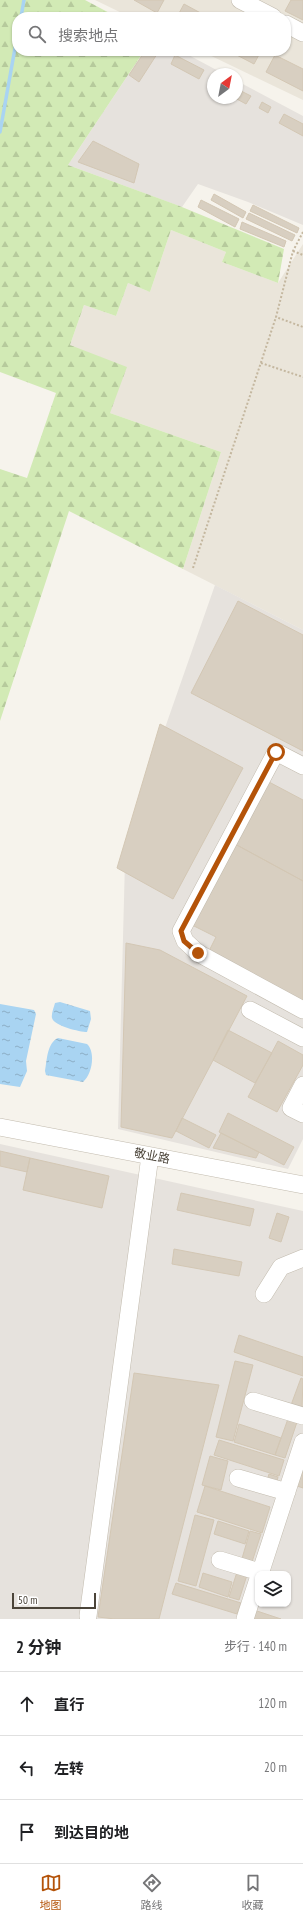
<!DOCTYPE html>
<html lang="zh">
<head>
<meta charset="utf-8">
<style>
  :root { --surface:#fff; --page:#f2f2f2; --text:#202124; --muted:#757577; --line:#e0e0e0; --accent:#b45309 }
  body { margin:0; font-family:"PT Sans Narrow","Noto Sans SC",sans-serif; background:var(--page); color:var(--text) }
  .controls { position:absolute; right:12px; bottom:12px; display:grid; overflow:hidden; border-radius:8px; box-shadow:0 1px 3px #0004 }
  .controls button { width:36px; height:36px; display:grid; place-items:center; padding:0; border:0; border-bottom:1px solid var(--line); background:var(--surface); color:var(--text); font:20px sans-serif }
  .compass { position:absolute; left:207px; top:68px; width:36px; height:36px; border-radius:50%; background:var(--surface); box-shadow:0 1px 3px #0004; rotate:32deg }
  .scale { position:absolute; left:12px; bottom:10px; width:84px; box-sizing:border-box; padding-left:4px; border:2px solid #4b4439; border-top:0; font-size:11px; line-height:14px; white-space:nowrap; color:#4b4439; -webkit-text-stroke:3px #fff; paint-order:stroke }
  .stop { position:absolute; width:12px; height:12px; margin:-9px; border:3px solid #b45309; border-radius:50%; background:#fff }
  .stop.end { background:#b45309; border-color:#fff; box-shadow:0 1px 4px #0008 }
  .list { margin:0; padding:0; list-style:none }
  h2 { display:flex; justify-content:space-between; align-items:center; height:52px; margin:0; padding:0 16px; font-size:17px }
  h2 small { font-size:13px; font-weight:400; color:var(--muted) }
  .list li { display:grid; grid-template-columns:26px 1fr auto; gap:12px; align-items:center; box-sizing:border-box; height:64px; padding:0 16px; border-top:1px solid var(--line) }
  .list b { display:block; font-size:15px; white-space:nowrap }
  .list em { font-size:13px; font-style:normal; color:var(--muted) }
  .icon { flex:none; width:22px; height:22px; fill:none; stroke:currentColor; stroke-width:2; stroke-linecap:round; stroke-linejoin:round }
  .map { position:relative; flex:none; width:303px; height:1619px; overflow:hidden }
  .search { position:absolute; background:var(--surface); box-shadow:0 1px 3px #0004; left:12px; right:12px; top:12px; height:44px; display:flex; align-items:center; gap:10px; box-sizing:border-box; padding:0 14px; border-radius:16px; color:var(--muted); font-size:15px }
  .sheet { height:244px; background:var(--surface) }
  nav { display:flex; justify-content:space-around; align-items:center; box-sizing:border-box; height:56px; border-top:1px solid var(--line); background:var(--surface); font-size:11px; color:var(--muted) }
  nav a { display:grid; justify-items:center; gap:2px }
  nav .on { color:var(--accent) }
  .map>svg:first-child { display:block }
  .residential { fill:#eae5da }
  .industrial { fill:#e6e2dd; fill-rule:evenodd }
  .forest { fill:url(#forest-firs) }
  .water { fill:url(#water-ripples) }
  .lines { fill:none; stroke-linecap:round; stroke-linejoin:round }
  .stream { stroke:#a9d4f2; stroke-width:3.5 }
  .building { fill:#d8cfc1; stroke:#d3c7b4 }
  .minor-casing { stroke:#c2bbae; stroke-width:18 }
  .path { stroke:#c4b79f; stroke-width:2; stroke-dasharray:2 2; stroke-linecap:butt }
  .minor { stroke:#fff; stroke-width:17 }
  .route { stroke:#b45309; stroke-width:5 }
  .labels { text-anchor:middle; stroke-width:3; stroke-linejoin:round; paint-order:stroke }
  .street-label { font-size:12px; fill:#4b4439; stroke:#fff }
</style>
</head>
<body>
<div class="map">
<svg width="303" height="1619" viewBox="0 0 303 1619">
  <defs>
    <pattern id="forest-firs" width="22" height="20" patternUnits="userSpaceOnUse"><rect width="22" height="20" fill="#d2eab5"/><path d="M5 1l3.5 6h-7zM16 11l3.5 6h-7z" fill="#b6ca9c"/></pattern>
    <pattern id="water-ripples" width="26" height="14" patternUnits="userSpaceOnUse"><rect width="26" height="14" fill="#a9d4f2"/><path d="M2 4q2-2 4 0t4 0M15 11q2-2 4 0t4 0" fill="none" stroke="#8caec5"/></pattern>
  </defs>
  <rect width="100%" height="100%" fill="#f6f3ec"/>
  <path class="residential" d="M 95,0 L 303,0 L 303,100 L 201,51 L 286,51 L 286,17 L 130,17 Z
    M 171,230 L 226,252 L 222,262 L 278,283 L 303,244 L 303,630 L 183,569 L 221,452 L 110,413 L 70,345 L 84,305 L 116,316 L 128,283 L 150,292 Z"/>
  <path class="industrial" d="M 144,51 L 181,51 L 224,74 L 213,74 L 213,98 L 237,98 L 237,81 L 303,116 L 303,225 L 248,202 L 198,184 L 182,207 L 68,165 Z
    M 215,585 L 303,630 L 303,1139 L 288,1169 L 118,1129 L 125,861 L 166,725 Z
    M 0,1144 L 303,1211 L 303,1619 L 0,1619 ZM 258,1574 L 288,1574 L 288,1604 L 258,1604 Z"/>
  <path class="forest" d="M 0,0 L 85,0 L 117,17 L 17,17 L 17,51 L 144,51 L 68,165 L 177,205 L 284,249 L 278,283 L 222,262 L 226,252 L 171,230 L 150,292 L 128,283 L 116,316 L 84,305 L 70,345 L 127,367 L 110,413 L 221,452 L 183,569 L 69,511 L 0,721 L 0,469 L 27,478 L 56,393 L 0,372 Z"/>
  <path class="water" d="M 60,1002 L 90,1011 L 91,1019 L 87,1032 C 80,1032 54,1026 52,1018 C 51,1014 54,1007 55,1003 Z
    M 0,1004 L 34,1010 L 36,1014 L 26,1061 L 27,1071 L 20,1087 L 0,1084 Z
    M 58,1038 L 87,1044 C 96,1052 92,1075 83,1082 L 46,1075 L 45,1071 C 47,1060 47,1043 58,1038 Z"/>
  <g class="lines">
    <path class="stream" d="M 21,17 L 24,0
      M 0,132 L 17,37"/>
  </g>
  <path class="building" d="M 134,0 L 164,0 L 157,13 Z
    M 291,0 L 303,0 L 303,20 L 285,11 Z
    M 184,4 L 208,17 L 177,17 Z
    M 145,51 L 159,51 L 139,82 L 129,75 Z
    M 229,51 L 261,51 L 254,64 Z
    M 175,55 L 204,70 L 199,79 L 171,64 Z
    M 275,55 L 303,69 L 303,91 L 266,72 Z
    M 237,89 L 251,96 L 246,104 L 235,98 L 237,98 Z
    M 262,102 L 271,107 L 268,113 L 259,108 Z
    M 284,114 L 303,124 L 303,136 L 279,123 Z
    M 93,141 L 139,164 L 134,183 L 78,162 Z
    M 214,194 L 246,212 L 243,218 L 211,200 Z
    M 201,200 L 239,219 L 235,227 L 198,207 Z
    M 253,205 L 299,228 L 297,233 L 250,211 Z
    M 249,213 L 295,235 L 292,241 L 246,219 Z
    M 242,222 L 286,241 L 284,247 L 240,229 Z
    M 238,601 L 303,635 L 303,751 L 191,693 Z
    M 160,724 L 243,768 L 173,899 L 117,868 Z
    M 269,782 L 303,800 L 303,881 L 235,844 Z
    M 235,844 L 303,881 L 303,1001 L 209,951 L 216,937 L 192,925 Z
    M 126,943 L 160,950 L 247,996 L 172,1138 L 121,1127 Z
    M 228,1030 L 272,1053 L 255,1083 L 213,1060 Z
    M 278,1041 L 303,1055 L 303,1065 L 277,1112 L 248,1097 Z
    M 228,1113 L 294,1147 L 284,1165 L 219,1132 Z
    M 182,1118 L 216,1135 L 209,1148 L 176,1131 Z
    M 221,1133 L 259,1152 L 256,1158 L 213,1148 Z
    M 0,1151 L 30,1158 L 27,1172 L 0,1166 Z
    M 30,1158 L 109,1176 L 102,1208 L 23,1190 Z
    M 181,1193 L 254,1209 L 250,1226 L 177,1210 Z
    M 277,1213 L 289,1217 L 281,1242 L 269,1238 Z
    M 174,1249 L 242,1262 L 239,1276 L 172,1264 Z
    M 239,1335 L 303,1357 L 303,1376 L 234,1352 Z
    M 235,1361 L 253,1365 L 233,1441 L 216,1437 Z
    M 134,1373 L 219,1385 L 159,1619 L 115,1619 L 98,1617 Z
    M 301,1378 L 303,1379 L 302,1409 L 291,1405 Z
    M 289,1416 L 298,1419 L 285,1458 L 275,1455 Z
    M 239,1424 L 281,1438 L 275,1455 L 234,1442 Z
    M 219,1440 L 284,1460 L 279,1476 L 214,1455 Z
    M 210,1456 L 228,1461 L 221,1490 L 202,1485 Z
    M 303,1459 L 303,1488 L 294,1485 Z
    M 269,1474 L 278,1477 L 276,1486 L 266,1483 Z
    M 205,1486 L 270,1507 L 262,1533 L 197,1512 Z
    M 195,1515 L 214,1520 L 196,1586 L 178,1581 Z
    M 218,1521 L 249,1531 L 245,1544 L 214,1534 Z
    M 250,1531 L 261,1534 L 251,1565 L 241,1562 Z
    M 237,1572 L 247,1575 L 239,1600 L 229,1597 Z
    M 203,1573 L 232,1582 L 228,1597 L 199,1587 Z
    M 176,1583 L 241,1603 L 237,1614 L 172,1594 Z
    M 254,1610 L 281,1619 L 252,1619 Z"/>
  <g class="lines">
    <defs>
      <path id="minor" d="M 240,0 L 273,17
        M 286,24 L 303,33
        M 303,766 L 276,752 L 181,931 L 185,941 L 198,953 L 303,1010
        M 250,1010 L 303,1038
        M 303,1085 L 291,1108 L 303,1114
        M 0,1127 L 303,1185
        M 264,1294 L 281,1267 L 303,1258
        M 253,1401 L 303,1416
        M 238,1478 L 287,1492
        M 220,1560 L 260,1572
        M 260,1574 L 303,1442
        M 88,1616 L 150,1156
        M 245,1619 L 258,1579"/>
    </defs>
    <use href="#minor" class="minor-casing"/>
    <path class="path" d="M 303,232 L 293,251 L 276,317 L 303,327
      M 293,251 L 303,255
      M 261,363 L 303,377
      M 193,568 L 276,317"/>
    <use href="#minor" class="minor"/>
  </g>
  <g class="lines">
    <path class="route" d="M 198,953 L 184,941 L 181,931 L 276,752"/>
  </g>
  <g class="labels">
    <g class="street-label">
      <text transform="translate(152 1156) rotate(11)" y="4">敬业路</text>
    </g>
  </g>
</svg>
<div class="controls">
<button><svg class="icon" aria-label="layers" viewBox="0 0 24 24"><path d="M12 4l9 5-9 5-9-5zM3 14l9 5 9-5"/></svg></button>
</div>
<svg class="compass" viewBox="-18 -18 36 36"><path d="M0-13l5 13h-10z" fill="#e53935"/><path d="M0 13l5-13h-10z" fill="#757577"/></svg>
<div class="scale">50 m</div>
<div class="stop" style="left:276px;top:752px"></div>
<div class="stop end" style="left:198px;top:953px"></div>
<div class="search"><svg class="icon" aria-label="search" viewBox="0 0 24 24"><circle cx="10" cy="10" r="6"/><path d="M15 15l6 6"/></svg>搜索地点</div>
</div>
<section class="sheet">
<h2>2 分钟<small>步行 · 140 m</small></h2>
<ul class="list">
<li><svg class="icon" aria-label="ahead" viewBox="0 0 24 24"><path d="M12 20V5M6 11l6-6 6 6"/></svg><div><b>直行</b></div><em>120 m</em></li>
<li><svg class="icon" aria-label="left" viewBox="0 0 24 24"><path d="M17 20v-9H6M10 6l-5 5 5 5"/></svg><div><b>左转</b></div><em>20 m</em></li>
<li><svg class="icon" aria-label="arrive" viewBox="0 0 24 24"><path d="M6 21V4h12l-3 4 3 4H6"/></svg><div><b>到达目的地</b></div></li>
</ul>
</section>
<nav>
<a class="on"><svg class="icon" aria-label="map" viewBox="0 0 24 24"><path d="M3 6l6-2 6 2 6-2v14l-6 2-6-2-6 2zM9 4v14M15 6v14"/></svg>地图</a>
<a><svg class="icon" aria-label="directions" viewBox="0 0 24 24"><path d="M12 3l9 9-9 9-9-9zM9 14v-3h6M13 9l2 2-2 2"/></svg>路线</a>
<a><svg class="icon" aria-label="saved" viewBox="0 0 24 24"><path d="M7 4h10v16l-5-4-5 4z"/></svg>收藏</a>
</nav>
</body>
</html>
